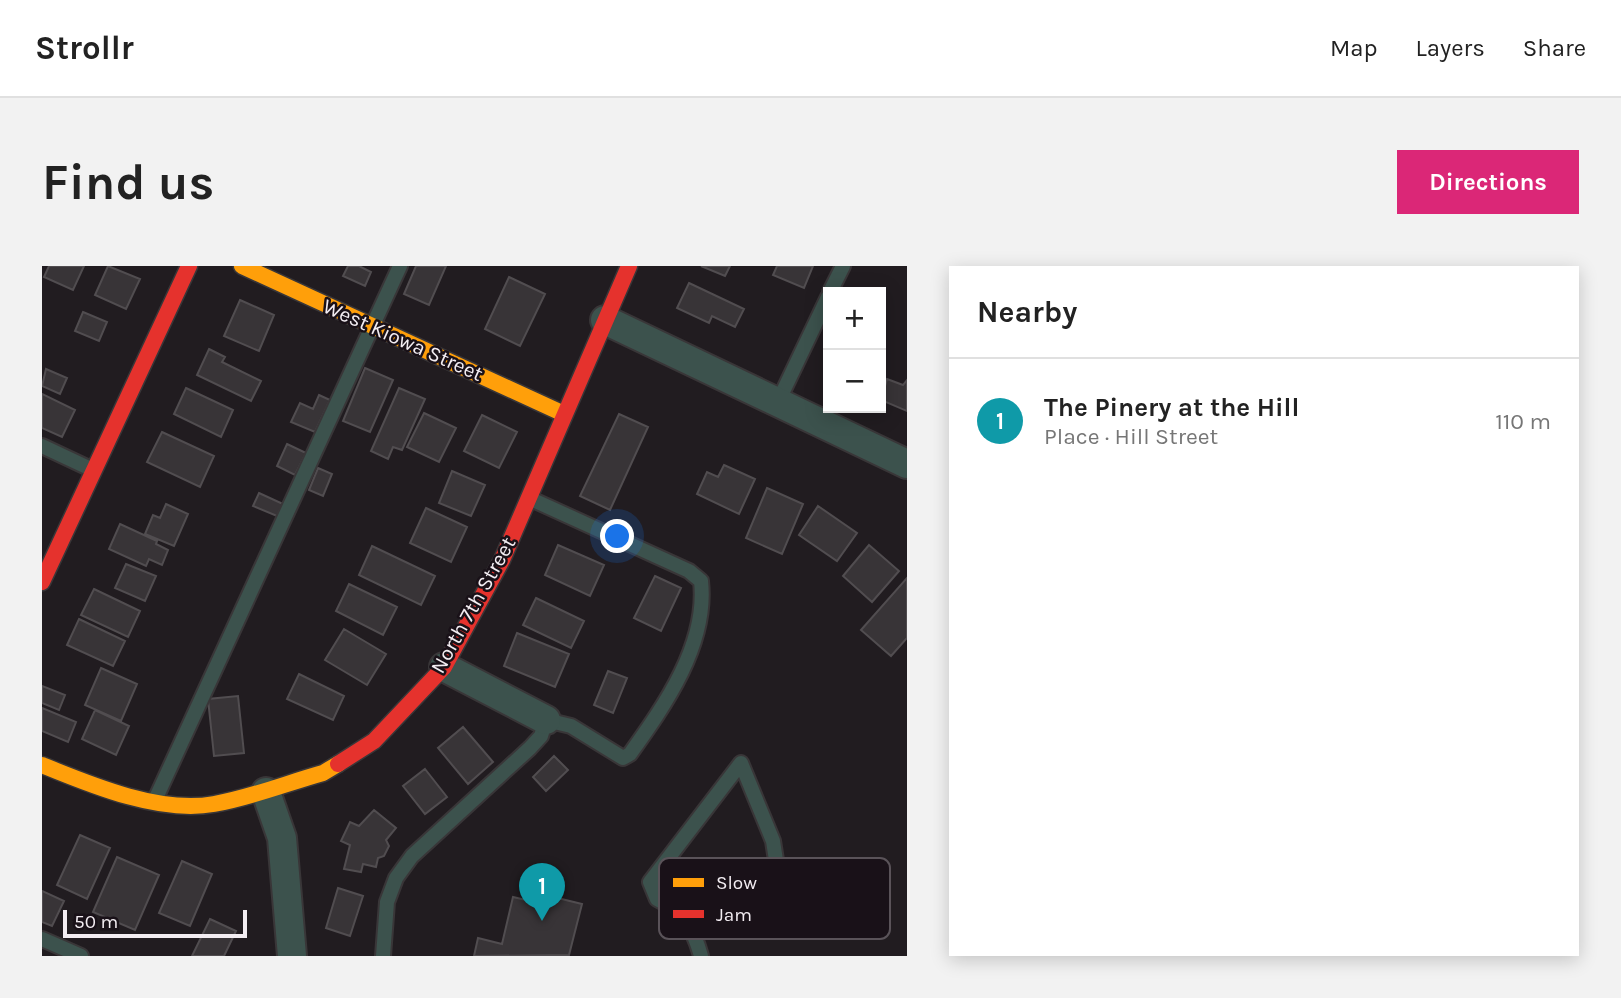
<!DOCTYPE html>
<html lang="en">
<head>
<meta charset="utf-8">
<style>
  :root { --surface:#fff; --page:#f2f2f2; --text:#222; --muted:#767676; --line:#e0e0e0; --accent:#db2777 }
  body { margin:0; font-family:Karla,sans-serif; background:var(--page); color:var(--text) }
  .controls { position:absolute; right:21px; top:21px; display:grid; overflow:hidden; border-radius:0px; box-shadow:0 4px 18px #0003 }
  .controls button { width:63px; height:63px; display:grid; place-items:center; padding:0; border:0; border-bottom:2px solid var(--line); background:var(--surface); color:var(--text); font:35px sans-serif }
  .scale { position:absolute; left:21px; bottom:18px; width:184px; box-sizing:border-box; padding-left:7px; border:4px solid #f3edf2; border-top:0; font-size:19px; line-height:24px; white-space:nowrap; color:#f3edf2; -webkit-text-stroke:5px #191118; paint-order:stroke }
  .you { position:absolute; left:576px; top:271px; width:24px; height:24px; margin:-18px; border:5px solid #fff; border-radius:50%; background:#1a73e8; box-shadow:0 0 0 10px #1a73e833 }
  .badge { display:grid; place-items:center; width:46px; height:46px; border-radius:50%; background:var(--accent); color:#fff; font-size:23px; font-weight:700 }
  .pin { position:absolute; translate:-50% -58px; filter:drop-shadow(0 2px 4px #0008) }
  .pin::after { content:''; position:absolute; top:37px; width:24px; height:21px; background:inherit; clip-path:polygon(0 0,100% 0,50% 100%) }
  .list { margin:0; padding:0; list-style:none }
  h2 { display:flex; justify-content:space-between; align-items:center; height:91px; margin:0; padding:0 28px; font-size:30px }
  h2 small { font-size:23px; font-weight:400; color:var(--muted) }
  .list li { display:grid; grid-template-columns:46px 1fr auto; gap:21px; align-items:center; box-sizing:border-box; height:126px; padding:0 28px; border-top:2px solid var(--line) }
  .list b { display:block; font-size:26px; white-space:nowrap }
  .list p { margin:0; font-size:23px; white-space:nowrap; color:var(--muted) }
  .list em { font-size:23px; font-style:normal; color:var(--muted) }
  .map { position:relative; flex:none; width:865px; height:690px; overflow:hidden; border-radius:0px }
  header { display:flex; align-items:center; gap:42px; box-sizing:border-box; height:98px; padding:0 35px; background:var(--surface); border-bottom:2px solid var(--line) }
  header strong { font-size:33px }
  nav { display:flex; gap:38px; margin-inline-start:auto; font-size:24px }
  .intro { display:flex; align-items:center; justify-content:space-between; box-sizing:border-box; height:168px; padding:0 42px }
  h1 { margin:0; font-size:49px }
  .button { padding:18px 32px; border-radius:0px; background:var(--accent); color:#fff; font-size:24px; font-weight:700 }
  main { display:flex; gap:42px; padding:0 42px }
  aside { flex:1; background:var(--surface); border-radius:0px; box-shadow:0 4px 18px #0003 }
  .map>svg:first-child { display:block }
  .building { fill:#383437; stroke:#514d50; stroke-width:2 }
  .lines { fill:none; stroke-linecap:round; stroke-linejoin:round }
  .lane-casing { stroke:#393638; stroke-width:18 }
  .street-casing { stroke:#393638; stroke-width:32 }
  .slow-casing { stroke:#393638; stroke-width:19 }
  .jam-casing { stroke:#393638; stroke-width:19 }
  .lane { stroke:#3c524d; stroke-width:14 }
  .street { stroke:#3c524d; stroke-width:28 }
  .slow { stroke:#ff9f0a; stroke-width:16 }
  .jam { stroke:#e5322d; stroke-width:16 }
  .labels { text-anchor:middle; stroke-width:5; stroke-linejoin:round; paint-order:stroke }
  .street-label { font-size:21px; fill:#f3edf2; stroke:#191118 }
  .key { fill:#191118; stroke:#5a5359; stroke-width:2 }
  .key-label { font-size:19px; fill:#f3edf2 }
</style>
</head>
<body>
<header>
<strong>Strollr</strong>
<nav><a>Map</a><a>Layers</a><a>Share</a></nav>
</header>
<div class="intro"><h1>Find us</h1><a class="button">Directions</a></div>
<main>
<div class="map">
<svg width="865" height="690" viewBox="0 0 865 690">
  <rect width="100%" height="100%" fill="#211c20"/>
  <path class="building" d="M 7,0 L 42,0 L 31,24 L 2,11 Z
    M 66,0 L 98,13 L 84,43 L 53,29 Z
    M 306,0 L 317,0 L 329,6 L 323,20 L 301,10 Z
    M 374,0 L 404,0 L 387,39 L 362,28 Z
    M 659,0 L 688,0 L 683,10 Z
    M 735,0 L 771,0 L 762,22 L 731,9 Z
    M 467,11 L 503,28 L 478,80 L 443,63 Z
    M 647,17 L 702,43 L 693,61 L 670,50 L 667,57 L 635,42 Z
    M 198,34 L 232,49 L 217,85 L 182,70 Z
    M 41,46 L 65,56 L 57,75 L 33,65 Z
    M 167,83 L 183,91 L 180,96 L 219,115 L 209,135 L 155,109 Z
    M 323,102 L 351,114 L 328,166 L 301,155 Z
    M 4,103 L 25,112 L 18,128 L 0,120 Z
    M 845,113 L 861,119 L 865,114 L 865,145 L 839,134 Z
    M 144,122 L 191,144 L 179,171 L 132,148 Z
    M 357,122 L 383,133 L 360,184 L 351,181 L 346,193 L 329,185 Z
    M 0,128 L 33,144 L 20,171 L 0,162 Z
    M 277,129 L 288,134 L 273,166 L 249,156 L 258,137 L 271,143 Z
    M 382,147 L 414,162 L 397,196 L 365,181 Z
    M 577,148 L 606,161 L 568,244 L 538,230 Z
    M 440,149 L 475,166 L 457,202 L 422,185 Z
    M 120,166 L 172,190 L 158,221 L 105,196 Z
    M 245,178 L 264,187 L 253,209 L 235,200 Z
    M 682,199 L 713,213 L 697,248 L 655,228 L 665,206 L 676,211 Z
    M 276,202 L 290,208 L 281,230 L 267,224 Z
    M 410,205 L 443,219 L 429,250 L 397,237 Z
    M 725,222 L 761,238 L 740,288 L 704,272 Z
    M 217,227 L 241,238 L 235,250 L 211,240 Z
    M 124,238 L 146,248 L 132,280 L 103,268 L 111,249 L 118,252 Z
    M 776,240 L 815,267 L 795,295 L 757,269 Z
    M 384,242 L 425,261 L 409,296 L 368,277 Z
    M 78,258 L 115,275 L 114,278 L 126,284 L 120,299 L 107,293 L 104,300 L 67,283 Z
    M 516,279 L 562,299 L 548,330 L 503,309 Z
    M 827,279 L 857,305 L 830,336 L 801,310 Z
    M 330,280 L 393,310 L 379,339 L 317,309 Z
    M 84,298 L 114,310 L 103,335 L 73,322 Z
    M 613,310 L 639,322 L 619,365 L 592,352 Z
    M 865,312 L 865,372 L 849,390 L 819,364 Z
    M 307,318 L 355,341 L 341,369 L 294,345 Z
    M 52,323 L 98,345 L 86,371 L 39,349 Z
    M 494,332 L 542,355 L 529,382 L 481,359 Z
    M 37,353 L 83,375 L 71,400 L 25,379 Z
    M 302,363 L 344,388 L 325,419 L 283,394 Z
    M 475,367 L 527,388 L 513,421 L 462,400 Z
    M 59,402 L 95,418 L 79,455 L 43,439 Z
    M 566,405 L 585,412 L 571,447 L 552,439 Z
    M 257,408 L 302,430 L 291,454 L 245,433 Z
    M 0,420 L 23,429 L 17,444 L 0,437 Z
    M 196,430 L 202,487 L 172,490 L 166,433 Z
    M 0,442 L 34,456 L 26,476 L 0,465 Z
    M 53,444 L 87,460 L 74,489 L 40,473 Z
    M 421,461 L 451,496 L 426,518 L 396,482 Z
    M 512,490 L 526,504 L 504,525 L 491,511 Z
    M 383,503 L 405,531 L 383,548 L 361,520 Z
    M 332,544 L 354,562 L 344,574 L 347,580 L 342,590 L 336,592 L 334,601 L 321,598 L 319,606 L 302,603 L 308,579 L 299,575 L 308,556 L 317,560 Z
    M 38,569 L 68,582 L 45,633 L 15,619 Z
    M 75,591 L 117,609 L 93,664 L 51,646 Z
    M 140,595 L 170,608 L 148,660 L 117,647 Z
    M 296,622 L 321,630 L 308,670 L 284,662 Z
    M 0,625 L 22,635 L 10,660 L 0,656 Z
    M 487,625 L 540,638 L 527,689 L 432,690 L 436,672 L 460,678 L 471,631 L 484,634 Z
    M 168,653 L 194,665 L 182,690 L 150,690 Z"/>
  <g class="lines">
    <defs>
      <path id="lane" d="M 788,26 L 801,0
        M 736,136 L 786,31
        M 0,180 L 51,204
        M 113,534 L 358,0
        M 637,644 L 736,607 L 731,575 L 699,497 L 608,616 L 615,633 C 641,646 651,661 659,690
        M 0,673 L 39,690
        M 341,690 L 345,636 L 354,612 L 370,590 L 488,482 L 499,470 L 504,454 L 529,460 L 581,492 L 588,488 C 623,439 666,378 659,315 L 647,305 L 489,233"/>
      <path id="street" d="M 563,54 L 865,198
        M 402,401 L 504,454
        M 224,526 L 240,572 L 250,690"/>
      <path id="slow" d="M 200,0 L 522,148
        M 0,499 C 49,519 118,548 172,538 C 208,532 245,517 281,507 L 296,498"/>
      <path id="jam" d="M 0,316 L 147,0
        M 296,498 L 332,475 L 402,401 L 460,294 L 587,0"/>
    </defs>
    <use href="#lane" class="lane-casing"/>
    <use href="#street" class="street-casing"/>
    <use href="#slow" class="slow-casing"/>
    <use href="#jam" class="jam-casing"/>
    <use href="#lane" class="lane"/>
    <use href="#street" class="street"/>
    <use href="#slow" class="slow"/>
    <use href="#jam" class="jam"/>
  </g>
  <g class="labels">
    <g class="street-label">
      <text transform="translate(361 74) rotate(24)" y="7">West Kiowa Street</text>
      <text transform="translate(431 339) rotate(-61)" y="7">North 7th Street</text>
    </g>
  </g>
  <rect x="617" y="592" width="231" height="81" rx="10" class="key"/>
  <rect x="631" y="612" width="31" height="9" fill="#ff9f0a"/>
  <rect x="631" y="644" width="31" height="8" fill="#e5322d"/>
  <g class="key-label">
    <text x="674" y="623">Slow</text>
    <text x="674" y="655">Jam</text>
  </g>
</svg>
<div class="controls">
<button>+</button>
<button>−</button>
</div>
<div class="scale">50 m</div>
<div class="you"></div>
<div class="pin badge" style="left:500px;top:655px;background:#0f9aa8">1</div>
</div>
<aside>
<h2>Nearby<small></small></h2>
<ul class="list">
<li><span class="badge" style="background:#0f9aa8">1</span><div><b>The Pinery at the Hill</b><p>Place · Hill Street</p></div><em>110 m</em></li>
</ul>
</aside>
</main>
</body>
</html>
